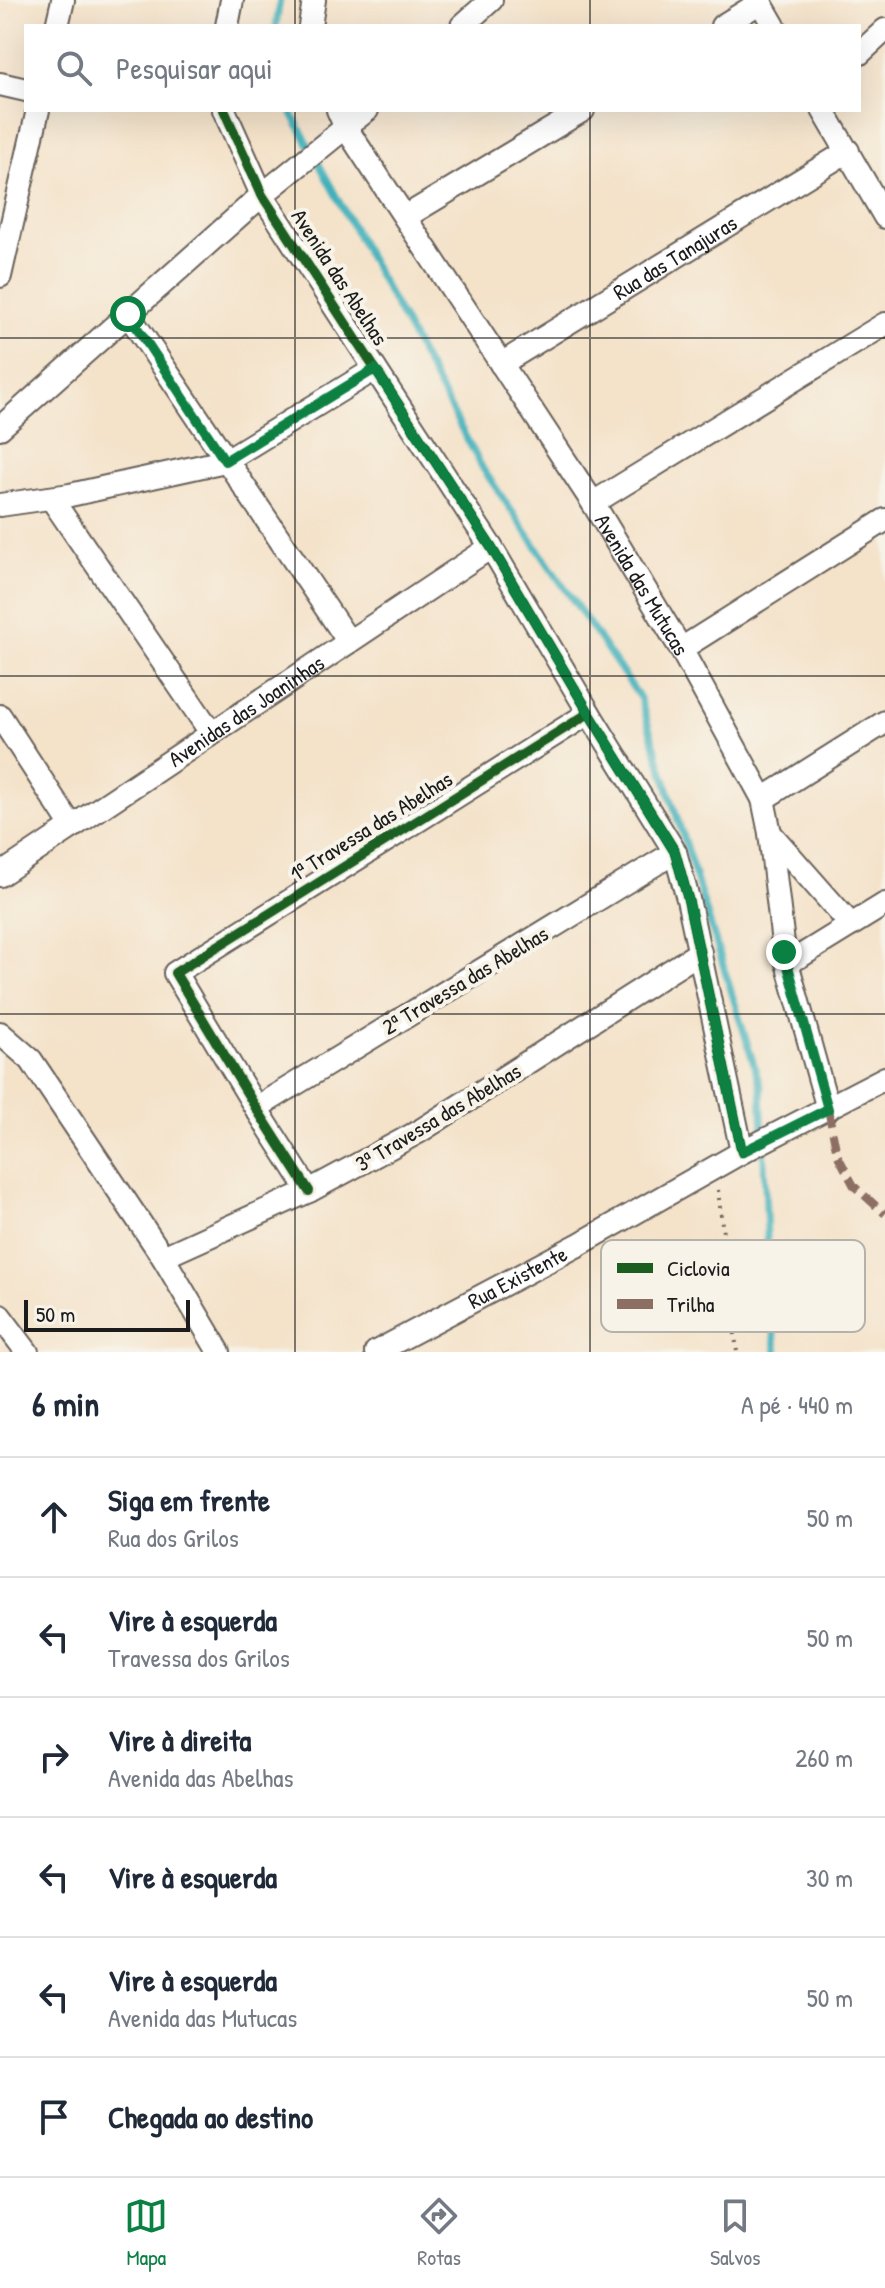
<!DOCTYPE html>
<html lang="pt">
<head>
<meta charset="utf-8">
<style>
  :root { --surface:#fff; --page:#f6f6f7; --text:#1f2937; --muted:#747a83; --line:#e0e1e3; --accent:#0b8043 }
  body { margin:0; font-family:"Patrick Hand",sans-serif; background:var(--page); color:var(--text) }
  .scale { position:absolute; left:24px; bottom:20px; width:166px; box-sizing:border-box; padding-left:8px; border:4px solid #1c1c1c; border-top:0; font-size:22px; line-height:28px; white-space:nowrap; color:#1c1c1c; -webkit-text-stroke:6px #f7f3e8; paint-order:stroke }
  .stop { position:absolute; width:24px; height:24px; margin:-18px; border:6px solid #0b8043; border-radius:50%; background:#fff }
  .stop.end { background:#0b8043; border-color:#fff; box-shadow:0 2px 8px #0008 }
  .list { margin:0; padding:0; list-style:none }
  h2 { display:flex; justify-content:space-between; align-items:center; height:104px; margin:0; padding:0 32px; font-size:34px }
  h2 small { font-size:26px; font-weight:400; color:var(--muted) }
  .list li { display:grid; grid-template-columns:52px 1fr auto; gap:24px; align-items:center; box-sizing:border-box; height:120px; padding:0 32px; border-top:2px solid var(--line) }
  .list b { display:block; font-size:30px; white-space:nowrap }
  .list p { margin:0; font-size:26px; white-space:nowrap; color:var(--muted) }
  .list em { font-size:26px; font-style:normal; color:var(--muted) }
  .icon { flex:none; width:44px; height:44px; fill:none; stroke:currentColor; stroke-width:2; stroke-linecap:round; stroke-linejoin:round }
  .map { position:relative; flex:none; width:885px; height:1352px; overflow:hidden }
  .search { position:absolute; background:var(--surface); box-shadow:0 8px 32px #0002; left:24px; right:24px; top:24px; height:88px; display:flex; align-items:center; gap:20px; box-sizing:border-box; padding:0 28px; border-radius:0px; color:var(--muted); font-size:30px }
  .sheet { height:824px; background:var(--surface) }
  nav { display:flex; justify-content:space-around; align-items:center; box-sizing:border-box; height:112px; border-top:2px solid var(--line); background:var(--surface); font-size:22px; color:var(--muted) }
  nav a { display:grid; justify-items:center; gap:4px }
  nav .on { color:var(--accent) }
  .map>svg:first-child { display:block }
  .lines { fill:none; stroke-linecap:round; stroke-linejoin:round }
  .stream { stroke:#41b1bb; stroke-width:7 }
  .minor-casing { stroke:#686159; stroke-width:26 }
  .path { stroke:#686159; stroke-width:4; stroke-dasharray:2 6; stroke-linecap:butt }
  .minor { stroke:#fff; stroke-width:22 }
  .quiet { stroke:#8d6e63; stroke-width:8; stroke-dasharray:16 8; stroke-linecap:butt }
  .cycleway-casing { stroke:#f7f3e8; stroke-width:15 }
  .cycleway { stroke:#1b5e20; stroke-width:10 }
  .route { stroke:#0b8043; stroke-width:10 }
  .grid { fill:none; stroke:#1c1c1c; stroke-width:2; stroke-opacity:0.55 }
  .labels { text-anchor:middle; stroke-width:8; stroke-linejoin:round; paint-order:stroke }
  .street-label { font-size:22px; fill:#1c1c1c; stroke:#f7f3e8 }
  .key { fill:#f7f3e8; stroke:#b5b2ab; stroke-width:2 }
  .key-label { font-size:22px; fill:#1c1c1c }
</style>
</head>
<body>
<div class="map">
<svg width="885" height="1352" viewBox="0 0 885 1352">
  <rect width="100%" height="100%" fill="#f7f3e8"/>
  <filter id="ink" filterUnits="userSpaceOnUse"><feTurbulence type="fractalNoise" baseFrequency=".0125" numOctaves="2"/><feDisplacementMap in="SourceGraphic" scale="16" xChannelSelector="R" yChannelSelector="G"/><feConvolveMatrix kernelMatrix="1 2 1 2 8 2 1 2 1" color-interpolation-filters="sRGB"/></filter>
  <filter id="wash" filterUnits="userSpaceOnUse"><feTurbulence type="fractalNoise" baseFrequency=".006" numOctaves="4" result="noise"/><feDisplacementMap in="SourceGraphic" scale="32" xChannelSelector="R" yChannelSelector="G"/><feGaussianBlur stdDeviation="1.8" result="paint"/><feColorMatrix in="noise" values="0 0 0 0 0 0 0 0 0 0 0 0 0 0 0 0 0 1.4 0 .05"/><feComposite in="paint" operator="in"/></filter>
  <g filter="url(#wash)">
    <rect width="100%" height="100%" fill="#f4e2c9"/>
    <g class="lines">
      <path class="stream" d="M 276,26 L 280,0
        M 290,110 L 483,469 L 640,698 L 761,1087 L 770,1311 L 777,1352"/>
    </g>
  </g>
  <g filter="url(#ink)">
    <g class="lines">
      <defs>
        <g id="minor">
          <path d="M 759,0 L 774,26"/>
          <path d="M 57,26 L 63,0"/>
          <path d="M 227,26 L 232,0"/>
          <path d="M 310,26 L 314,0"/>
          <path d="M 462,26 L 491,0"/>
          <path d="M 722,26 L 761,2"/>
          <path d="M 859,54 L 885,30"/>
          <path d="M 0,84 L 26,90"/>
          <path d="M 224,110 L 262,195 L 491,547 L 589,713 L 675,852 L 688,899 L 742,1152"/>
          <path id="s1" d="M 338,110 L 346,128 L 593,503 L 681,649 L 763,799 L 770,833 L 784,952 L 828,1109"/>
          <path d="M 823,110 L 885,217"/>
          <path d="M 405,217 L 583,110"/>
          <path d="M 0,276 L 38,110"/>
          <path d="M 128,314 L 349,642"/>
          <path id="s2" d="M 501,364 L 848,151"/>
          <path d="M 0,428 L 262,195 L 367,110"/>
          <path d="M 51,498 L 212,734"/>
          <path d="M 593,503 L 885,324"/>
          <path d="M 0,505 L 70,495 L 225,461 L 375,369"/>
          <path d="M 681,649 L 885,520"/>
          <path d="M 0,716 L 72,827"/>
          <path d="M 763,799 L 885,722"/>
          <path d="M 770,833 L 851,925"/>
          <path id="s3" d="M 0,875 L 491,547"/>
          <path d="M 799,957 L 885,904"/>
          <path d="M 0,1033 L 31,1060 L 163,1257 L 219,1352"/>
          <path d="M 256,1108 L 675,852"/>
          <path d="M 309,1191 L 256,1108 L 175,973 L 589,713"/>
          <path d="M 163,1257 L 309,1191 L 420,1131 L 700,952"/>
          <path d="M 0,1316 L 27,1352"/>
          <path id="s4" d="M 376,1352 L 578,1245 L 742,1152 L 885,1078"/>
        </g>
      </defs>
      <use href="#minor" class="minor-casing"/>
      <path class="path" d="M 718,1190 L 737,1352"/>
      <use href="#minor" class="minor"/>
      <path class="quiet" d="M 828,1109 L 837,1154 L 854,1186 L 885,1214"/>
      <defs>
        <path id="cycleway" d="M 224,110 L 262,195 L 491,547 L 589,713 L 675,852 L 688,899 L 742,1152
          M 309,1191 L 256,1108 L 175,973 L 589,713"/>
      </defs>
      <use href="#cycleway" class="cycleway-casing"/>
      <use href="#cycleway" class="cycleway"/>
    </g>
  </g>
  <g class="lines" filter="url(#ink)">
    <path class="route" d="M 128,314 L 225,461 L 375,369 L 491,547 L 589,713 L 675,852 L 688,899 L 742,1152 L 828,1109 L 784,952"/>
  </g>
  <path class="grid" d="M 295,0 L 295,26M 590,0 L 590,26M 295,110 L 295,1352M 590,110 L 590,1352M 0,338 L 885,338M 0,676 L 885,676M 0,1014 L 885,1014"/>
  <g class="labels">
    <g class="street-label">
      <text dy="8" stroke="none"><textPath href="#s2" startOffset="204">Rua das Tanajuras</textPath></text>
      <text transform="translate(340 277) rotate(57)" y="8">Avenida das Abelhas</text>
      <text dy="8" stroke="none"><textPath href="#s1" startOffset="564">Avenida das Mutucas</textPath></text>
      <text dy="8" stroke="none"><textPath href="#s3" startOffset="296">Avenidas das Joaninhas</textPath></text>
      <text transform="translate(371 826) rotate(-32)" y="8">1ª Travessa das Abelhas</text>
      <text transform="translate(465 980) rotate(-31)" y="8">2ª Travessa das Abelhas</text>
      <text transform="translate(438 1117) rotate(-31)" y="8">3ª Travessa das Abelhas</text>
      <text dy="8" stroke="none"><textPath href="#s4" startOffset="160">Rua Existente</textPath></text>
    </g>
  </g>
  <rect x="601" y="1240" width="264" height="92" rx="12" class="key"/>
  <rect x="617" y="1263" width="36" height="10" fill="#1b5e20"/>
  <rect x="617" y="1299" width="36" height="10" fill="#8d6e63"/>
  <g class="key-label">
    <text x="667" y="1276">Ciclovia</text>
    <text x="667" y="1312">Trilha</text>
  </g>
</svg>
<div class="scale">50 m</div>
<div class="stop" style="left:128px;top:314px"></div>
<div class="stop end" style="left:784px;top:952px"></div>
<div class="search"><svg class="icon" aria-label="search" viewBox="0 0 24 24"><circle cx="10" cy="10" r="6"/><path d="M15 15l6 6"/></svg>Pesquisar aqui</div>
</div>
<section class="sheet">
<h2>6 min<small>A pé · 440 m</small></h2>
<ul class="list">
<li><svg class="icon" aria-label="ahead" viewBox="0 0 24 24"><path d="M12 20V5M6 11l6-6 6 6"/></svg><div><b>Siga em frente</b><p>Rua dos Grilos</p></div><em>50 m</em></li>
<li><svg class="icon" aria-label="left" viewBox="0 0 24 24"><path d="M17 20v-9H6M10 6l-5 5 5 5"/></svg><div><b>Vire à esquerda</b><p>Travessa dos Grilos</p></div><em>50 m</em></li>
<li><svg class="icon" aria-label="right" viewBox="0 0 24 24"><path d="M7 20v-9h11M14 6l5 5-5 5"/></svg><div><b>Vire à direita</b><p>Avenida das Abelhas</p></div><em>260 m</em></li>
<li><svg class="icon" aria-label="left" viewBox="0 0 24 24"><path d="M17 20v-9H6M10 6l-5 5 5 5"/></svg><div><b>Vire à esquerda</b></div><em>30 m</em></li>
<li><svg class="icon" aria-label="left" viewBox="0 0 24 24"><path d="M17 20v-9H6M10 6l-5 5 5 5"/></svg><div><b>Vire à esquerda</b><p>Avenida das Mutucas</p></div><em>50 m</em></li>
<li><svg class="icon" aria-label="arrive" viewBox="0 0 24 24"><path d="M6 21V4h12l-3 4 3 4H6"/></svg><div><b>Chegada ao destino</b></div></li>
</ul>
</section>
<nav>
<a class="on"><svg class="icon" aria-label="map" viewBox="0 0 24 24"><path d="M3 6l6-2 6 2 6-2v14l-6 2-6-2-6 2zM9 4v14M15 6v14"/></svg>Mapa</a>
<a><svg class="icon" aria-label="directions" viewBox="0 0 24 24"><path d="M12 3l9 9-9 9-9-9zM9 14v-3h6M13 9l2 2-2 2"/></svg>Rotas</a>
<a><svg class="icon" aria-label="saved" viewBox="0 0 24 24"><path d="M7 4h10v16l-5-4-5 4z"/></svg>Salvos</a>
</nav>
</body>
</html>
